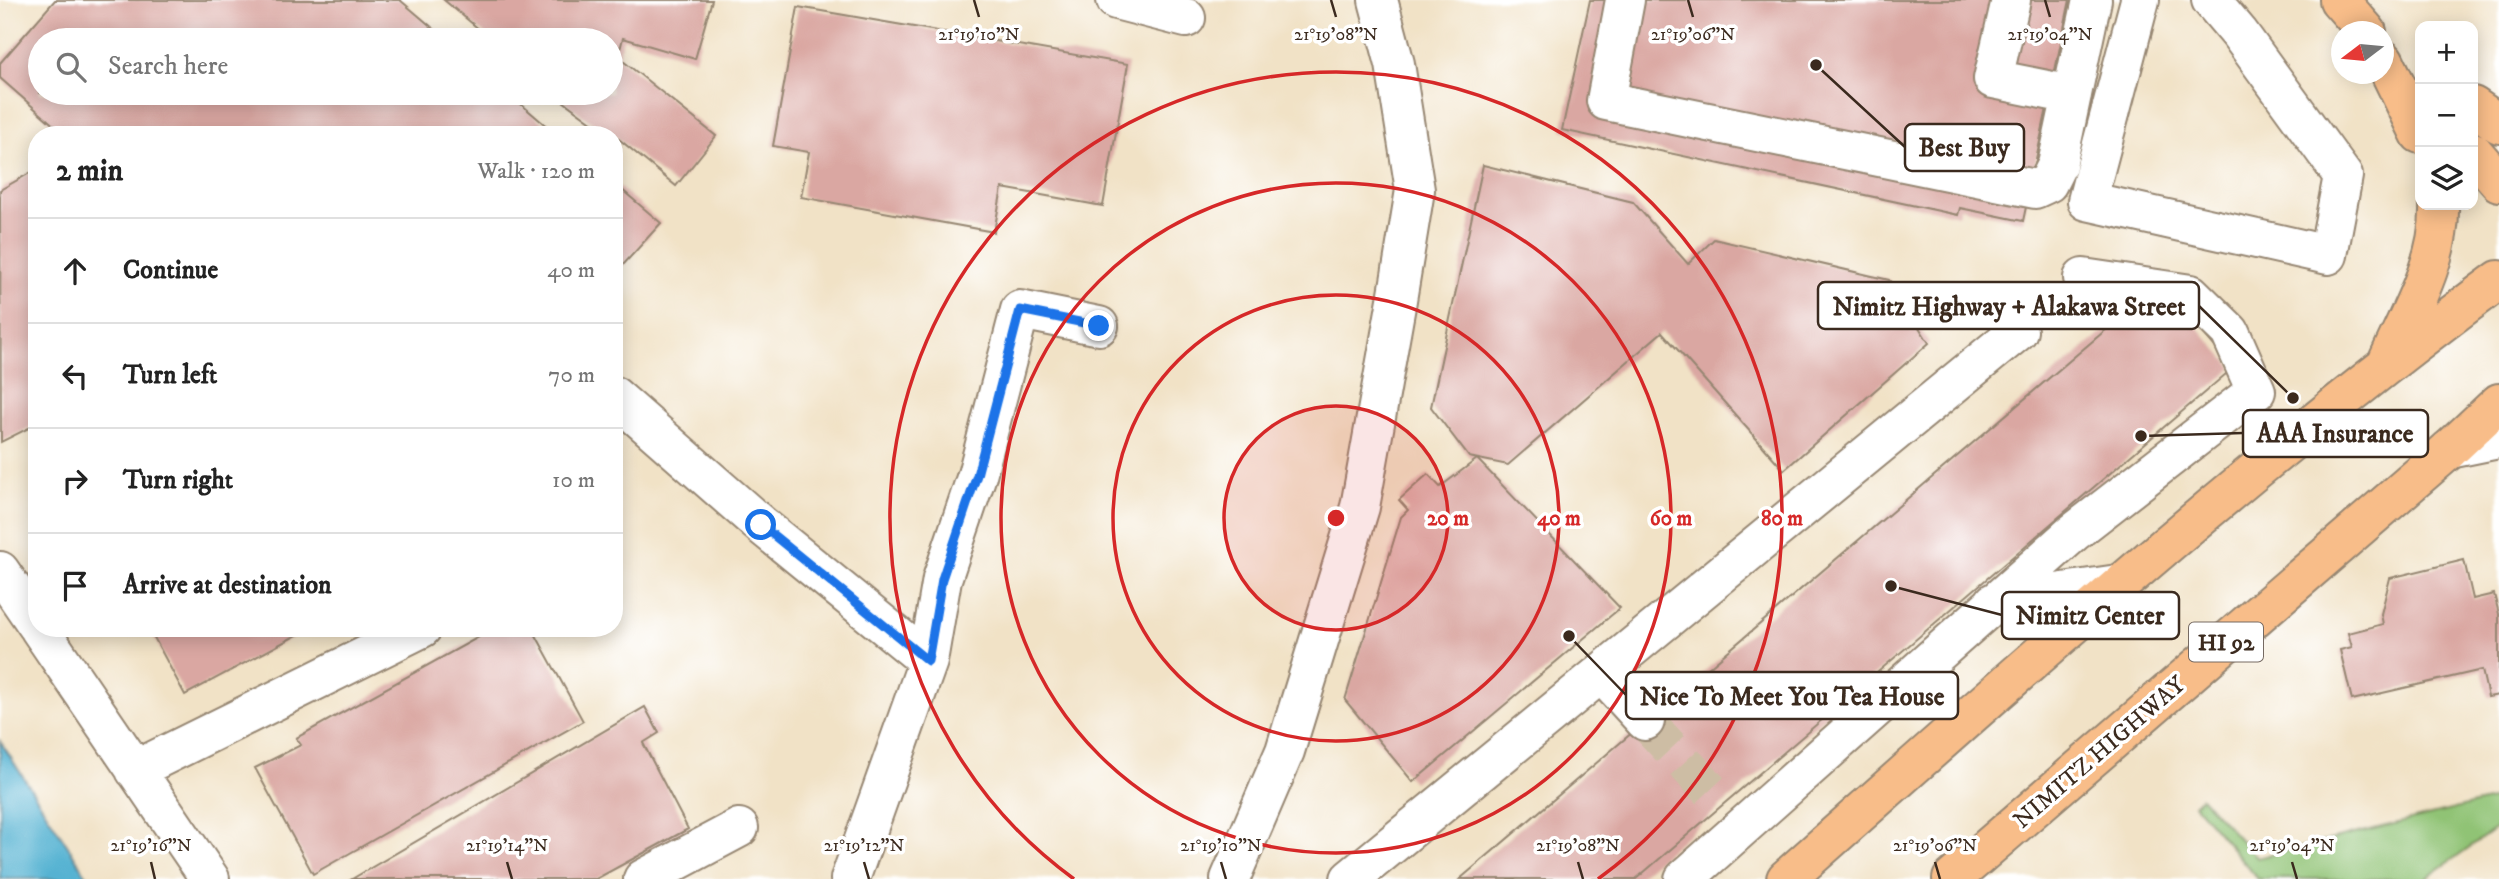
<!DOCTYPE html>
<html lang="en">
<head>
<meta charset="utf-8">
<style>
  :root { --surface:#fff; --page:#f2f2f2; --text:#222; --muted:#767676; --line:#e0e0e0 }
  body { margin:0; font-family:"IM FELL DW Pica",serif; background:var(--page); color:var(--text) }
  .controls { position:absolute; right:21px; top:21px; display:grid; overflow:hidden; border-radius:14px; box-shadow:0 4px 18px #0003 }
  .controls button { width:63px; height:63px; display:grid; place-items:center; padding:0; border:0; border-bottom:2px solid var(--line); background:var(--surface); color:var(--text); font:35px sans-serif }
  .compass { position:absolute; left:2331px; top:21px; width:63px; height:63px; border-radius:50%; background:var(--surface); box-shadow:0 4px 18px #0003; rotate:254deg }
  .stop { position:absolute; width:21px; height:21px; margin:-16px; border:5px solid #1a73e8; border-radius:50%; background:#fff }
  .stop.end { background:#1a73e8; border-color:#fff; box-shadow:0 2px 7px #0008 }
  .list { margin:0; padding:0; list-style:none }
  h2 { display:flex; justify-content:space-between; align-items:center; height:91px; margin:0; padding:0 28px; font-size:30px }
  h2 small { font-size:23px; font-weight:400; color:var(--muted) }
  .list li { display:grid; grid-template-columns:46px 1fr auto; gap:21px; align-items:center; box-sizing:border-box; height:105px; padding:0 28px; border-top:2px solid var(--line) }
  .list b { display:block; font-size:26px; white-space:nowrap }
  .list em { font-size:23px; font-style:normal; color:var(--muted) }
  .icon { flex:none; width:38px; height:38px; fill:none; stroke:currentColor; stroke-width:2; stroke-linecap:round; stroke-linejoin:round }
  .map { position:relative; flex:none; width:2499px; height:879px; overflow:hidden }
  .search { position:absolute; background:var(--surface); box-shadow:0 4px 18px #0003; left:28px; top:28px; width:595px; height:77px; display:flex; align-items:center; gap:18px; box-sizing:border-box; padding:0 24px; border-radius:38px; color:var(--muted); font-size:26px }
  .panel { position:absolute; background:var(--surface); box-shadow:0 4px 18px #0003; left:28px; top:126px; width:595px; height:511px; border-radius:28px }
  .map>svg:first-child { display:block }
  .green { fill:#90c374; stroke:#667649; stroke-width:2 }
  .water { fill:#54b2d2; stroke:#486e78; stroke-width:2 }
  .building { fill:#daa7a2 }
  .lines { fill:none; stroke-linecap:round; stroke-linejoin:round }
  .minor-tunnel { stroke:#cdbda4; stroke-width:38; stroke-dasharray:38 19; stroke-linecap:butt }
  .minor-casing { stroke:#968672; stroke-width:42 }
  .major-casing { stroke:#968672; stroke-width:42 }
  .minor { stroke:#fff; stroke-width:38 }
  .major { stroke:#f8bd89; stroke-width:38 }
  .route { stroke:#1a73e8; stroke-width:9 }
  .ticks { fill:none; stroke:#3b2a1e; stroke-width:2.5 }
  .ring { fill:none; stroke:#d62828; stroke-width:3.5 }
  .labels { text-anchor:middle; stroke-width:7; stroke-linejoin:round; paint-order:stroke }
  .shield { fill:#fff; stroke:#766a62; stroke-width:2 }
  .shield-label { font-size:23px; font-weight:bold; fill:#3b2a1e }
  .street-label { font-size:24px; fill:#3b2a1e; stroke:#fff }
  .ticks-label { font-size:18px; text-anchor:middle; fill:#3b2a1e; stroke:#fff; stroke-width:7; stroke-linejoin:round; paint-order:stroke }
  .centre { fill:#d62828; stroke:#fff; stroke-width:3.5 }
  .ring-label { font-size:21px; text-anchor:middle; font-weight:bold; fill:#d62828; stroke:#fff; stroke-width:7; stroke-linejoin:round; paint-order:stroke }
  .leader { fill:none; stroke:#3b2a1e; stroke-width:2.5 }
  .callout-dot { fill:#3b2a1e; stroke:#fff; stroke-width:2.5 }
  .callout { fill:#fff; stroke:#3b2a1e; stroke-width:2.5 }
  .callout-label { font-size:26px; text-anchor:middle; font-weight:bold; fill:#3b2a1e }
</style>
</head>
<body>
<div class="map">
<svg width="2499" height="879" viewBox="0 0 2499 879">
  <rect width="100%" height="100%" fill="#fff"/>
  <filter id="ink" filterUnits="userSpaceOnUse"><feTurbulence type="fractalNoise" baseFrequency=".0143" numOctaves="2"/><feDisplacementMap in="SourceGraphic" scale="14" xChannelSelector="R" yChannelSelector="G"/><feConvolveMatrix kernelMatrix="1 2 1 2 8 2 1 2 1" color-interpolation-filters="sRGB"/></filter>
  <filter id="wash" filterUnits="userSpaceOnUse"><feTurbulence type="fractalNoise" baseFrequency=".00686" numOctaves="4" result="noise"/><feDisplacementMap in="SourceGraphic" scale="28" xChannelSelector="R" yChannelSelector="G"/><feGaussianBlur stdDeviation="1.57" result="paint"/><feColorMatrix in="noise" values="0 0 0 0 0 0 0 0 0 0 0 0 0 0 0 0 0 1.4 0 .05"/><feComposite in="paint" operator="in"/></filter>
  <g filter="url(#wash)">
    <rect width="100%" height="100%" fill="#f1e2c6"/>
    <path class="green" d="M 2201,797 L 2257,858 L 2499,798 L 2499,826 L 2425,879 L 2258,879 L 2194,804 Z"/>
    <path class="water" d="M 0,741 L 89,879 L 0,879 Z"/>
    <g id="blocks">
      <path class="building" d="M 55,0 L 400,0 L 447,40 L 40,40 L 40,93 L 508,93 L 557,135 L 65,135 L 0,78 L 0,63 Z
        M 444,0 L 712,0 L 695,59 L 623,38 L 618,57 L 716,136 L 676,186 L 614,135 L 598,124 L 597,126 L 552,93 L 611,93 L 611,40 L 492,40 Z
        M 1590,0 L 2070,0 L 2023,221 L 1960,208 L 1958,215 L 1562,130 Z
        M 798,7 L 1128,64 L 1103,206 L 1002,188 L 994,232 L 801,197 L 809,152 L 773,146 Z
        M 1483,165 L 1633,202 L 1688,264 L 1714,239 L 1889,280 L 1929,343 L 1784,470 L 1662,332 L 1508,465 L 1469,457 L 1431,407 Z
        M 37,169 L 37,424 L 1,442 L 0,190 Z
        M 614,183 L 661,223 L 614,275 Z
        M 2135,305 L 2186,313 L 2233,368 L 1636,879 L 1460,879 Z
        M 1477,459 L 1620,608 L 1413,782 L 1345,700 L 1401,517 L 1408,510 L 1399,500 L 1428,474 L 1440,487 Z
        M 2464,560 L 2473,599 L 2494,594 L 2499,614 L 2499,695 L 2488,697 L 2482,670 L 2352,700 L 2340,650 L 2352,647 L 2348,633 L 2383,624 L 2381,614 L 2390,578 Z
        M 149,628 L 310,628 L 185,695 Z
        M 495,628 L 532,628 L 583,721 L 313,874 L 255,768 L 301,745 L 296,738 Z
        M 645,707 L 659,733 L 643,743 L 688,829 L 596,879 L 352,879 Z"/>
    </g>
  </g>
  <g filter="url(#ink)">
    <use href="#blocks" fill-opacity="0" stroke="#968672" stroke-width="2"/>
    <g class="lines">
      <path class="minor-tunnel" d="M 1645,721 L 1723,804"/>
      <defs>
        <path id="minor" d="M 1116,0 L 1186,18
          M 1625,0 L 1606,101 L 2035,189 L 2048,183 L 2057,165 L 2092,0
          M 2011,0 L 1993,79 L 2072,95
          M 2140,0 L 2087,201 L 2328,255 L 2343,176 L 2239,33 L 2211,0
          M 614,396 L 761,525 L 928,661
          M 2450,449 L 2499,439
          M 0,571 L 37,625
          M 1994,602 L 2118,584
          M 39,628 L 210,879
          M 1601,673 L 1645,721
          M 135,770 L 422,628
          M 643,879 L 739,828
          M 850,879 L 928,661 L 942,579 L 977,475 L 1020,310 L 1099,326
          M 1230,879 L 1285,751 L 1360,507 L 1397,300 L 1415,190 L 1395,64 L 1378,0
          M 1350,879 L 2018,331
          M 1684,879 L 2073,533 L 2256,391 L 2230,332 L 2191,294 L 2083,278"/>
        <path id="major" d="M 2339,0 L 2367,32
          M 2384,60 L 2420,134
          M 2473,106 L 2499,124
          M 2473,152 L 2499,182
          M 2388,361 C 2410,311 2441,260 2439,205
          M 1786,879 C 2019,672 2248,465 2499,280
          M 1952,879 L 2450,449 L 2499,403"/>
      </defs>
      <use href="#minor" class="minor-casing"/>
      <use href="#major" class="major-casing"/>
      <use href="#minor" class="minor"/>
      <use href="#major" class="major"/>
    </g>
  </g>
  <g class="lines" filter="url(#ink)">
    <path class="route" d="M 761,525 L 928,661 L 942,579 L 977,475 L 1020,310 L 1099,326"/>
  </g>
  <path class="ticks" d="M 974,0 L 979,17M 1331,0 L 1336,17M 1688,0 L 1693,17M 2045,0 L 2050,17M 151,862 L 155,879M 507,862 L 512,879M 864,862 L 869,879M 1221,862 L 1226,879M 1578,862 L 1583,879M 1935,862 L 1940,879M 2292,862 L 2297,879"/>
  <circle cx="1336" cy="518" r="112" fill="#d62828" fill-opacity=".12"/>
  <g class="ring">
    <circle cx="1336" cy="518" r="112"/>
    <circle cx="1336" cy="518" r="223"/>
    <circle cx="1336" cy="518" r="335"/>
    <path d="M1074 879A446 446 0 1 1 1598 879"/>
  </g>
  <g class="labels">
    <rect class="shield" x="2189" y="622.5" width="74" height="39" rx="5"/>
    <g class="shield-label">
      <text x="2226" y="650">HI 92</text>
    </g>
    <g class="street-label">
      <text transform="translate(2099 752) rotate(-41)" y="8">NIMITZ HIGHWAY</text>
    </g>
  </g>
  <g class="ticks-label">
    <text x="979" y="40">21°19'10"N</text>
    <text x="1336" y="40">21°19'08"N</text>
    <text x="1693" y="40">21°19'06"N</text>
    <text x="2050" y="40">21°19'04"N</text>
    <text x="151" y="851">21°19'16"N</text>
    <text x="1221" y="851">21°19'10"N</text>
    <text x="1578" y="851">21°19'08"N</text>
    <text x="1935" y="851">21°19'06"N</text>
    <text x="507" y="851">21°19'14"N</text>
    <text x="864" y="851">21°19'12"N</text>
    <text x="2292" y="851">21°19'04"N</text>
  </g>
  <circle cx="1336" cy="518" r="10" class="centre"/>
  <g class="ring-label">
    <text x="1448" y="525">20 m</text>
    <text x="1559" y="525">40 m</text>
    <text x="1671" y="525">60 m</text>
    <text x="1782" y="525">80 m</text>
  </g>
  <path class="leader" d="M1816 65L1905 147M2293 398L2199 306M2141 436L2243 433M1891 586L2002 615M1569 636L1626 695"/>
  <g class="callout-dot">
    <circle cx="1816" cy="65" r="7"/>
    <circle cx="2293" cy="398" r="7"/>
    <circle cx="2141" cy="436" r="7"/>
    <circle cx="1891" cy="586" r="7"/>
    <circle cx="1569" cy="636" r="7"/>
  </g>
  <g class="callout">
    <rect x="1905" y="124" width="119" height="47" rx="7"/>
    <rect x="1818" y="282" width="381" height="47" rx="7"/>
    <rect x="2243" y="410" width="185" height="47" rx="7"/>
    <rect x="2002" y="592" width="177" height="47" rx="7"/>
    <rect x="1626" y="672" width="332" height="47" rx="7"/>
  </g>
  <g class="callout-label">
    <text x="1964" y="156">Best Buy</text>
    <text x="2009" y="315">Nimitz Highway + Alakawa Street</text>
    <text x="2335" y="442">AAA Insurance</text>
    <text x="2090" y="624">Nimitz Center</text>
    <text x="1792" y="705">Nice To Meet You Tea House</text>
  </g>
</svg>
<div class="controls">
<button>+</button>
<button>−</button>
<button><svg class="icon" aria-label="layers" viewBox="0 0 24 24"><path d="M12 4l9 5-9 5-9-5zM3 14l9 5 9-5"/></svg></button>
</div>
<svg class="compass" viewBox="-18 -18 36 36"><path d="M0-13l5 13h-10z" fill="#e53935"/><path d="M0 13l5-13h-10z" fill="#767676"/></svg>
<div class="stop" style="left:761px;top:525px"></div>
<div class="stop end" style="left:1099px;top:326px"></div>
<div class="search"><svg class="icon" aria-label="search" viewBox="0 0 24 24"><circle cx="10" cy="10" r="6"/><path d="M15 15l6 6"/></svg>Search here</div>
<section class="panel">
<h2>2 min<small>Walk · 120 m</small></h2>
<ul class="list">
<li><svg class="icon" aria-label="ahead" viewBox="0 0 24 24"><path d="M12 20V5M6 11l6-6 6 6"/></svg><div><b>Continue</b></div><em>40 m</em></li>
<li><svg class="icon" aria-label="left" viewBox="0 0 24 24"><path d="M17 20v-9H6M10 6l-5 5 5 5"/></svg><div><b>Turn left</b></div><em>70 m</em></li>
<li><svg class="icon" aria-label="right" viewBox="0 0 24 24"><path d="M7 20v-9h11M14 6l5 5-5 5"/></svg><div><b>Turn right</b></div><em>10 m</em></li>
<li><svg class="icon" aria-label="arrive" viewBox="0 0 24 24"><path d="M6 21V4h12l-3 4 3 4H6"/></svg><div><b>Arrive at destination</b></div></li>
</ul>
</section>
</div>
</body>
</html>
